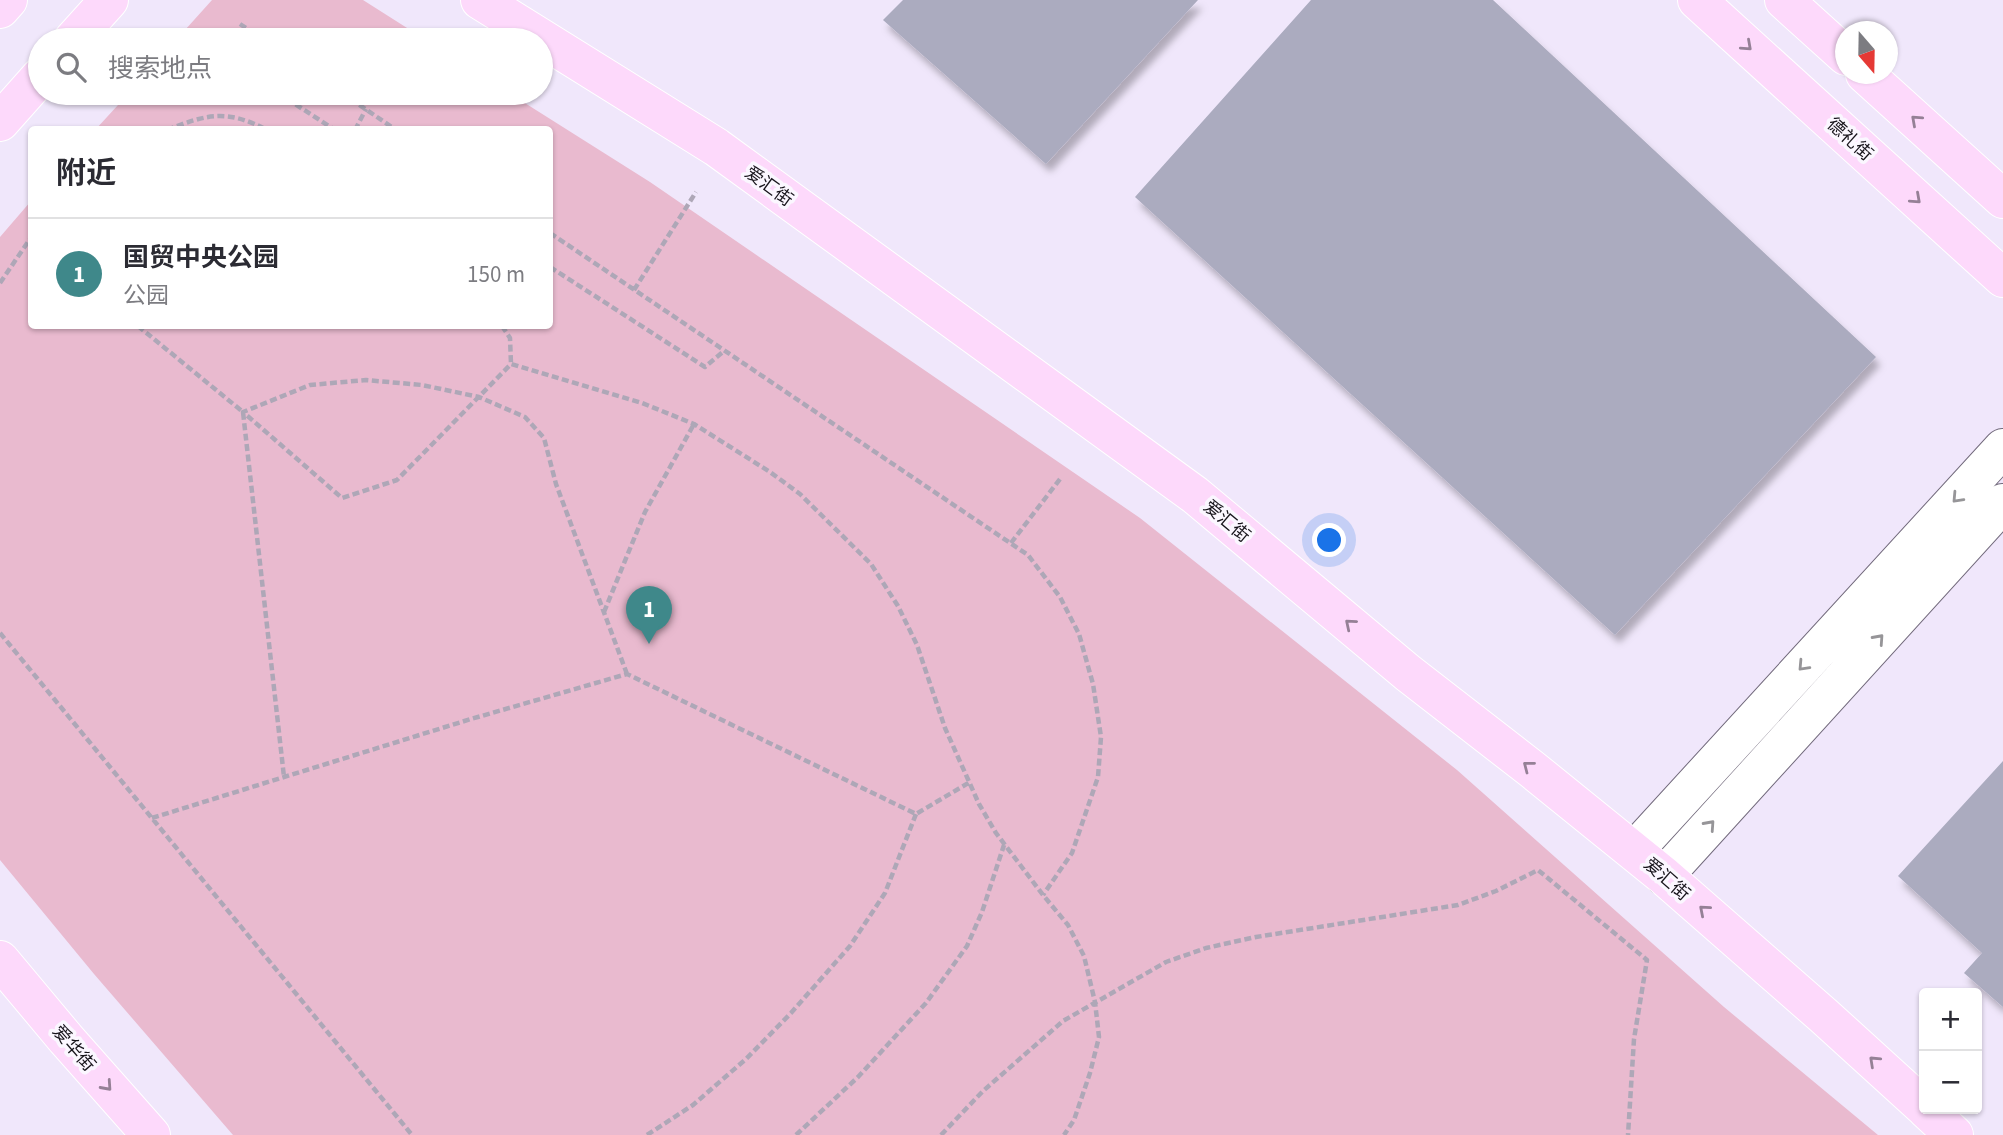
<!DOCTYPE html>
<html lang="zh">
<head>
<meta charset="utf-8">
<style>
  :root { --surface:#fff; --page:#f7f7f7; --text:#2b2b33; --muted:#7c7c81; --line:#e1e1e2; --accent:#3f888a }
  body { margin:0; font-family:"Source Sans 3","Noto Sans SC",sans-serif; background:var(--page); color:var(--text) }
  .controls { position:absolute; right:21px; bottom:21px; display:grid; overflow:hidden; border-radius:7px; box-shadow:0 2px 5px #0004 }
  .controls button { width:63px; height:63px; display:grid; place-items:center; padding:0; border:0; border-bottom:2px solid var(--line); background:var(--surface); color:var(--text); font:35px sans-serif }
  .compass { position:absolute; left:1835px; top:21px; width:63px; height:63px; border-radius:50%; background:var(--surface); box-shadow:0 2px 5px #0004; rotate:160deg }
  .you { position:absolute; left:1330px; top:541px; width:24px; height:24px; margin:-18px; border:5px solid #fff; border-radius:50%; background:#1a73e8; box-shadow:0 0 0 10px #1a73e833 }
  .badge { display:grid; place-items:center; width:46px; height:46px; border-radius:50%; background:var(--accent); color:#fff; font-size:23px; font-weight:700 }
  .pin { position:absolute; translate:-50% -58px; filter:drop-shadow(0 2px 4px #0008) }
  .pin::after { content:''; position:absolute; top:37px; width:24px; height:21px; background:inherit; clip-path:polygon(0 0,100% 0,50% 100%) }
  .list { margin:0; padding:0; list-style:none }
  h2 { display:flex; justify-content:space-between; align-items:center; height:91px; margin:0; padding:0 28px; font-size:30px }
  h2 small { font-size:23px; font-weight:400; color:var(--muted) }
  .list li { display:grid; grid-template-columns:46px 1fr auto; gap:21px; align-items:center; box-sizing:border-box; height:112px; padding:0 28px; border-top:2px solid var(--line) }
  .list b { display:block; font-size:26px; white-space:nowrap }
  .list p { margin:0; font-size:23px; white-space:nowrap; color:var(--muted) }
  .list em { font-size:23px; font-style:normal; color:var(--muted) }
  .icon { flex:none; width:38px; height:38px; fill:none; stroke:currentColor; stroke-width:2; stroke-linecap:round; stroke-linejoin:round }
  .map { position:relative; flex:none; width:2003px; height:1135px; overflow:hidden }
  .search { position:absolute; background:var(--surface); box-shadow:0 2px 5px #0004; left:28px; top:28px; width:525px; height:77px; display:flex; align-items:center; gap:18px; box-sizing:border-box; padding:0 24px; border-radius:38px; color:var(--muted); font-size:26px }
  .panel { position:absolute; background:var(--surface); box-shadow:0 2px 5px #0004; left:28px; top:126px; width:525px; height:203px; border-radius:7px }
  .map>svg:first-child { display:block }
  .green { fill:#e9bacf }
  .building { fill:#ababbf; filter:url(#shadow) }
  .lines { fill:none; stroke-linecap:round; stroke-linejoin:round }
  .minor-casing { stroke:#726a7c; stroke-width:40 }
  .major-casing { stroke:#fff; stroke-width:40 }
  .path { stroke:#aea7b7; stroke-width:4.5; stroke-dasharray:7 3.5; stroke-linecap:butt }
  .minor { stroke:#fff; stroke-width:38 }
  .major { stroke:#fdd9fb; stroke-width:38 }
  .oneway { stroke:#958096 }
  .oneway2 { stroke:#969598 }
  .labels { text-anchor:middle; stroke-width:7; stroke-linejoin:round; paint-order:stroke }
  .street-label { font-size:18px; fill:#16131a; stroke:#fbf7ff }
</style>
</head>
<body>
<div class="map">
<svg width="2003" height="1135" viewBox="0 0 2003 1135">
  <defs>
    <filter id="shadow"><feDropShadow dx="4.5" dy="8" stdDeviation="3.5" flood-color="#0004"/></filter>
  </defs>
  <rect width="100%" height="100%" fill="#f0e7fb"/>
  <path class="green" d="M 212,0 L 363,0 L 426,40 L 176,40 Z
    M 129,93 L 509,93 L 650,182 L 1140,518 L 1457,770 L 1724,1007 L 1878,1135 L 233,1135 L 94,974 L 0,860 L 0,237 L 31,201 L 32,326 L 550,326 L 550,130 L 96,129 Z"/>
  <path class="building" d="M 903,0 L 1198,0 L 1046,164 L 883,20 Z
    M 1311,0 L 1493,0 L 1876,357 L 1615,635 L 1135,197 Z
    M 2003,761 L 2003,1007 L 1964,973 L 1982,953 L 1898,876 Z"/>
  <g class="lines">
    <defs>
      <path id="minor" d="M 1634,851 L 2003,448
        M 1664,876 L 2003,503"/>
      <path id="major" d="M 480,0 L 716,147 L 1195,495 L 1408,673 L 1533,770 L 1664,876 L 1824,1016 L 1924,1107
        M 1697,0 L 2003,278
        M 1784,0 L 1846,56
        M 0,9 L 8,0
        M 73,40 L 109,0
        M 1865,74 L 2003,199
        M 0,122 L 40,77
        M 0,960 L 66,1039 L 151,1135
        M 1926,1109 L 1954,1135"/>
    </defs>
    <use href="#minor" class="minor-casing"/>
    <use href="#major" class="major-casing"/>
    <path class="path" d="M 240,24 L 264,40
      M 193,38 L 196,40
      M 278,93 L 335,130
      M 342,93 L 396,130
      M 167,130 C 207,114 227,109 267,130
      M 355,130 L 366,109
      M 550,233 L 1028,555 L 1060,597 L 1079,634 L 1093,684 L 1101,737 L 1098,777 L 1072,853 L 1043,895
      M 550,267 L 705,367 L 724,351
      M 0,283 L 32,236
      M 634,290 L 696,192
      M 138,326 L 243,412 L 284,777
      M 502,326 L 510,338 L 511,364
      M 1011,543 L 1060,479
      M 604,612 L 645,512 L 694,424
      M 0,633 L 412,1135
      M 627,674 L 556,484 L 544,438 L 525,417 L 479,397 L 422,385 L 366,380 L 310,385 L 243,412 L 342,498 L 397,480 L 511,364 L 642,403 L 694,424 L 770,472 L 800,494 L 871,564 L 898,606 L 917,645 L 945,728 L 979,804 L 996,833 L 1043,895 L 1068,925 L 1084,956 L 1095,1002 L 1099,1037 L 1090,1073 L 1074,1120 L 1064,1135
      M 152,818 L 471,719 L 627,674 L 916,814 L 970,782
      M 647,1135 L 693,1105 L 746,1059 L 791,1013 L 850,946 L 885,893 L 916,814
      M 796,1135 L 858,1077 L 926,1003 L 967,946 L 982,912 L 1004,845
      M 941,1135 L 983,1091 L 1063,1021 L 1166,962 L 1206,948 L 1256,937 L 1458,905 L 1496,891 L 1538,870 L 1647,960 L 1634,1039 L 1628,1135"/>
    <use href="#minor" class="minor"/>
    <use href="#major" class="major"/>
  </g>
  <defs><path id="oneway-chevron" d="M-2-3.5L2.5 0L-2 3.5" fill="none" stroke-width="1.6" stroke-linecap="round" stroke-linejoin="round" transform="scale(1.75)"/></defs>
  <g class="oneway">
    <use href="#oneway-chevron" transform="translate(1747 46) rotate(42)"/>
    <use href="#oneway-chevron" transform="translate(1916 120) rotate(-138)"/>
    <use href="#oneway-chevron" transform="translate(1916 199) rotate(42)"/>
    <use href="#oneway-chevron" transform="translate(1350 624) rotate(-140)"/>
    <use href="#oneway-chevron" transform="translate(1528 766) rotate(-142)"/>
    <use href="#oneway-chevron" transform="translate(1704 910) rotate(-139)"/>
    <use href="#oneway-chevron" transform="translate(1874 1061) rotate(-137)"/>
    <use href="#oneway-chevron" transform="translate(107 1086) rotate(48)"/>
  </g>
  <g class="oneway2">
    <use href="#oneway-chevron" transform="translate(1957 498) rotate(133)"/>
    <use href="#oneway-chevron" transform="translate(1879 639) rotate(-48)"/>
    <use href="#oneway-chevron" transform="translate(1803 666) rotate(133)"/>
    <use href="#oneway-chevron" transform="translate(1710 825) rotate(-48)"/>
  </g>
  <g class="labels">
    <g class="street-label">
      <text transform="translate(1850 139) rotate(42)" y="6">德礼街</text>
      <text transform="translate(769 186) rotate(36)" y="6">爱汇街</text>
      <text transform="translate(1227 521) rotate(40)" y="6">爱汇街</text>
      <text transform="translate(1667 879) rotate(41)" y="6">爱汇街</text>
      <text transform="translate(74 1048) rotate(49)" y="6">爱华街</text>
    </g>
  </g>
</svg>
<div class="controls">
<button>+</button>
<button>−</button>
</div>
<svg class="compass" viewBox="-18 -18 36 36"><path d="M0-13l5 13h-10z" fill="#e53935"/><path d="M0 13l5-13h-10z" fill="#7c7c81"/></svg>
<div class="you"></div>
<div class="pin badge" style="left:649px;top:644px">1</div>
<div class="search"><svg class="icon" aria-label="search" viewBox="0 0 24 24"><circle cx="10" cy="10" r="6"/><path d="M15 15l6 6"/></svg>搜索地点</div>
<section class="panel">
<h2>附近<small></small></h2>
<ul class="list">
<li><span class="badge">1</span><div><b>国贸中央公园</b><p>公园</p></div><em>150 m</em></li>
</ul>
</section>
</div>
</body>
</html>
